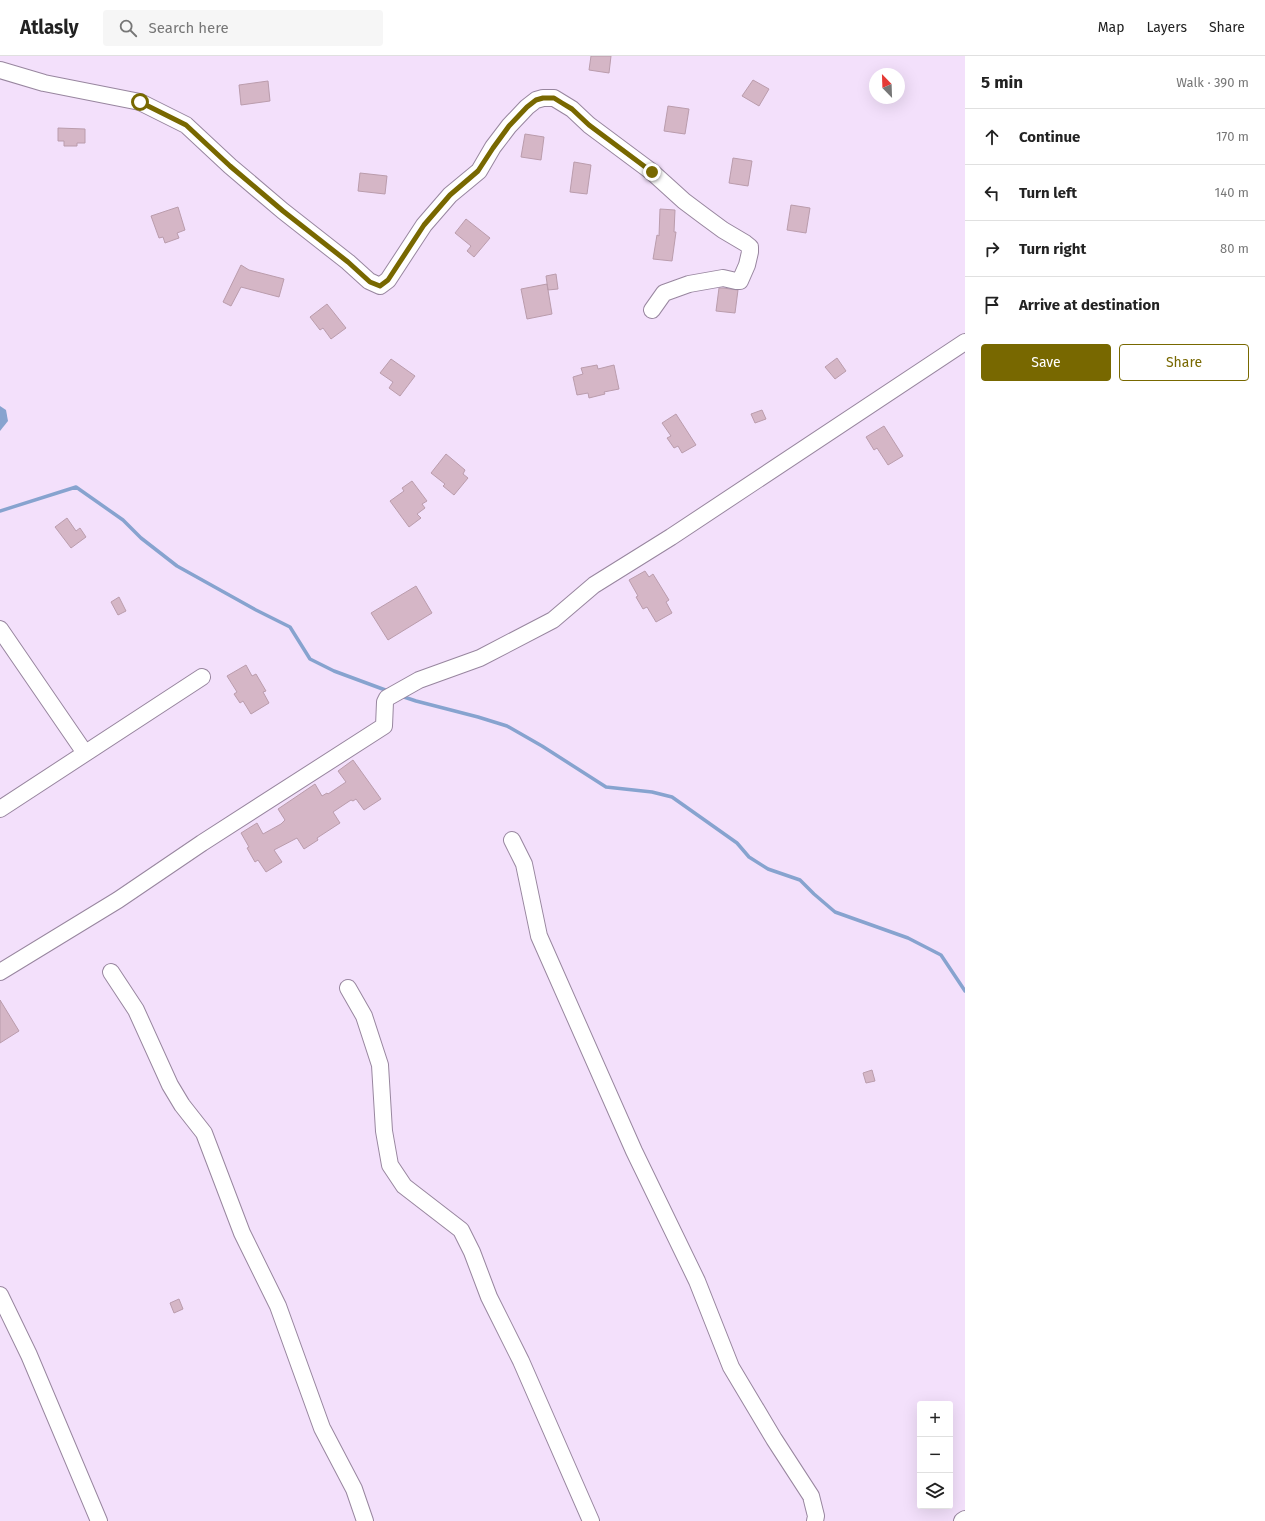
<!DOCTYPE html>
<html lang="en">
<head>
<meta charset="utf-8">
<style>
  :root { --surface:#fff; --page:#f6f6f6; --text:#222; --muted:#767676; --line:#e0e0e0; --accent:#786800 }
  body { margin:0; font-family:"Fira Sans",sans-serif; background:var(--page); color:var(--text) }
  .controls { position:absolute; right:12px; bottom:12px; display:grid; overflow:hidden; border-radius:4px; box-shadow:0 4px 16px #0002 }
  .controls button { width:36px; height:36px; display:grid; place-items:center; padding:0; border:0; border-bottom:1px solid var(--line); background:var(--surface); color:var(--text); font:20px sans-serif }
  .compass { position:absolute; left:869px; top:12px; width:36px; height:36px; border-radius:50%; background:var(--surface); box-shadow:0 4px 16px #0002; rotate:337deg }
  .stop { position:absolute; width:12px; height:12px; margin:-9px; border:3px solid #786800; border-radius:50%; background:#fff }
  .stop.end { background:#786800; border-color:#fff; box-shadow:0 1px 4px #0008 }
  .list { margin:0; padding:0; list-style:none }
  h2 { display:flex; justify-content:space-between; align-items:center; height:52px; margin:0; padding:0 16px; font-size:17px }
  h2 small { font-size:13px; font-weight:400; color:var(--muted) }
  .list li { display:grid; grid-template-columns:26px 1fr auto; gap:12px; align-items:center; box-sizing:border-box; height:56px; padding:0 16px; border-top:1px solid var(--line) }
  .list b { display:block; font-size:15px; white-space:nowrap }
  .list em { font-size:13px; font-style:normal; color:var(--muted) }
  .actions { display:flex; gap:8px; padding:12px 16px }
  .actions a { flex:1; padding:9px 0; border:1px solid var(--accent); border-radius:4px; text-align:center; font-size:14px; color:var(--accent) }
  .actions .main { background:var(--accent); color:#fff }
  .icon { flex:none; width:22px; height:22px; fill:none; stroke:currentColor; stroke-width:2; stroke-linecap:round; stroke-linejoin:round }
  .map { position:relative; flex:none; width:965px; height:1465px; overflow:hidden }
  header { display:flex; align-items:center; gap:24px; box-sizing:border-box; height:56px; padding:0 20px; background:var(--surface); border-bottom:1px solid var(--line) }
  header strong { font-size:19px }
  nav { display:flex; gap:22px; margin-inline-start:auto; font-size:14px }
  .search { width:280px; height:36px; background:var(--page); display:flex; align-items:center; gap:10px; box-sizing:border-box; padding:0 14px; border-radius:4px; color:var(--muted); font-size:15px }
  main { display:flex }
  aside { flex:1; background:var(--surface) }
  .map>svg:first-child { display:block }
  .water { fill:#87a3cf }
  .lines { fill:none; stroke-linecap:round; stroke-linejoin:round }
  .stream { stroke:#87a3cf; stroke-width:3.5 }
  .building { fill:#d5b6c6; stroke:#ba9cac }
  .minor-casing { stroke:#98869f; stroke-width:18 }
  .minor { stroke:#fff; stroke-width:16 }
  .route { stroke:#786800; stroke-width:5 }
</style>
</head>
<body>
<header>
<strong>Atlasly</strong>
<div class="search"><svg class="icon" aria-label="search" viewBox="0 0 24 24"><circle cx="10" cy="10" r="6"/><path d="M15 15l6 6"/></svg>Search here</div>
<nav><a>Map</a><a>Layers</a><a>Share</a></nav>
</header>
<main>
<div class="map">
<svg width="965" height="1465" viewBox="0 0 965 1465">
  <rect width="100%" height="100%" fill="#f3e0fb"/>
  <path class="water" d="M 0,350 L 6,354 L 8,365 L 0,375 Z"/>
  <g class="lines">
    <path class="stream" d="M 0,455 L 76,431 L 123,464 L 141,482 L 177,510 L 256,554 L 290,571 L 310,603 L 334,615 L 388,635
      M 401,640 L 416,645 L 478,661 L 507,670 L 542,690 L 606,731 L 652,736 L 672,741 L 737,787 L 749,801 L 768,813 L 800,824 L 814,838 L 835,856 L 908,882 L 941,899 L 965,935"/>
  </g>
  <path class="building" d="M 591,0 L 611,0 L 609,17 L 589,14 Z
    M 753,24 L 769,33 L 759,50 L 742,40 Z
    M 268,25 L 270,45 L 241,49 L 239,29 Z
    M 668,50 L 689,53 L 685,78 L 664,75 Z
    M 58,72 L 85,73 L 85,87 L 77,87 L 77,90 L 64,90 L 64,85 L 58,85 Z
    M 525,78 L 544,81 L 541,104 L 521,101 Z
    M 733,102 L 752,105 L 748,130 L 729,127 Z
    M 574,106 L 591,109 L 587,138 L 570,136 Z
    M 360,117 L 387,120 L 385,138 L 358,135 Z
    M 791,149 L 810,152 L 806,177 L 787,174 Z
    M 178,151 L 185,174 L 177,177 L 179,182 L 165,187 L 163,181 L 159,182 L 151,160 Z
    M 660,153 L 675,154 L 674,176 L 676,176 L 672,205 L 653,203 L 657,179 L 659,180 Z
    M 466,163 L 490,182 L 474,201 L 467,195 L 471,190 L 455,177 Z
    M 241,209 L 249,214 L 284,223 L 279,241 L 241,231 L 231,250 L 223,246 Z
    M 556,218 L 558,233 L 548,234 L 546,220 Z
    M 547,228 L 552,258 L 527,263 L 521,233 Z
    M 719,232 L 723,232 L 738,234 L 735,257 L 716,255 Z
    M 327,248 L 346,272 L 331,283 L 323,272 L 320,274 L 310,261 Z
    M 837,302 L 846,315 L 835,323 L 825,311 Z
    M 391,303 L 415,320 L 400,340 L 389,332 L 393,326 L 380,317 Z
    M 597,309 L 598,313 L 614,309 L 619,333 L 604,336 L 605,338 L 589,342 L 588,337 L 577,339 L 573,321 L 583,318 L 581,312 Z
    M 762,354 L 766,363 L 755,367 L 751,358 Z
    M 676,358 L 696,389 L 682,397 L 678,390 L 674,392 L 667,382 L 671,380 L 662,367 Z
    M 884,370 L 903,400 L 888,409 L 877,392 L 874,394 L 866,381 Z
    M 446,398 L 465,414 L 463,418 L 468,422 L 454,439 L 443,430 L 445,428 L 431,417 Z
    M 412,425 L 427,445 L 422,448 L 425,452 L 417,458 L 421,462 L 409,471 L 390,445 L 404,435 L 402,432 Z
    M 67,462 L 76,475 L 80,472 L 86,481 L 71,492 L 55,471 Z
    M 645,515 L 649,521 L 653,518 L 669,544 L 666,546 L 672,557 L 656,566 L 647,551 L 643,553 L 636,541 L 638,540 L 629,524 Z
    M 416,530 L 432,557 L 388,584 L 371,557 Z
    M 119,541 L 126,555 L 118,559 L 111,546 Z
    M 246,609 L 252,620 L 256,618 L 266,635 L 263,636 L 269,647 L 251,658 L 243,645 L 240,647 L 234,638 L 237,636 L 227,620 Z
    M 353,704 L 381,743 L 364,754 L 356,743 L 353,745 L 351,744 L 333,756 L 340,767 L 317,782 L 318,784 L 304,793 L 297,782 L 274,794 L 282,806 L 266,816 L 258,804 L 255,806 L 247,792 L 249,791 L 241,777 L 257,767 L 263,778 L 281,768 L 285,764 L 278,753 L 315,728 L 322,740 L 327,737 L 328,738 L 346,726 L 338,715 Z
    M 0,944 L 19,975 L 0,987 Z
    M 872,1014 L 875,1025 L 866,1027 L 863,1017 Z
    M 179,1243 L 183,1253 L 174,1257 L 170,1247 Z"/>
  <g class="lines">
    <defs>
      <path id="minor" d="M 0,14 L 44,27 L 140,46 L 186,69 L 230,110 L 283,155 L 348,206 L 369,225 L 380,230 L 388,224 L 424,169 L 450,139 L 479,115 L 493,91 L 509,70 L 527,51 L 536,44 L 543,42 L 554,42 L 572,53 L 589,69 L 652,116 L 684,145 L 704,160 L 723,174 L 745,187 L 750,191 L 750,196 L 747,209 L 740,225 L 736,225 L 723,222 L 689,228 L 664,237 L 652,254
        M 0,573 L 85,697
        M 0,753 L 202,621
        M 512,784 L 524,808 L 539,880 L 634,1095 L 697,1225 L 731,1311 L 774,1383 L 811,1440 L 816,1460 L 815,1465
        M 0,916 L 118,844 L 202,787 L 384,670 L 385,646 L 387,642 L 419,624 L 480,602 L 553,564 L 594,529 L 671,481 L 965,286
        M 111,916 L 136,954 L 170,1029 L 182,1049 L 204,1077 L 242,1177 L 278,1250 L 322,1372 L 354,1433 L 365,1465
        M 348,932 L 364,960 L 380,1009 L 384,1075 L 390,1109 L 404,1130 L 461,1174 L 472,1196 L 489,1241 L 521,1305 L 591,1465
        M 0,1239 L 29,1299 L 99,1465
        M 962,1465 L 965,1463"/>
    </defs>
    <use href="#minor" class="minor-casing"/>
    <use href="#minor" class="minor"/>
  </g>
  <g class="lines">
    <path class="route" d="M 140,46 L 186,69 L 230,110 L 283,155 L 348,206 L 370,226 L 380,230 L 388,224 L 424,169 L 450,139 L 478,115 L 493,92 L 509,70 L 527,51 L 536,44 L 543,42 L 554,42 L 562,47 L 572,53 L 589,69 L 652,116"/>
  </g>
</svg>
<div class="controls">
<button>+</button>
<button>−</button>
<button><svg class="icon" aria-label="layers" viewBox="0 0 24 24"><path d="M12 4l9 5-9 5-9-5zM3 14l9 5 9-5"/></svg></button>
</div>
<svg class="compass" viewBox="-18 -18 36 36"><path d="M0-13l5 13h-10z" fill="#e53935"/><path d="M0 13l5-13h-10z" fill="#767676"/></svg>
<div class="stop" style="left:140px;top:46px"></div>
<div class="stop end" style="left:652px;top:116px"></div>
</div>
<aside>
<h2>5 min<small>Walk · 390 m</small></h2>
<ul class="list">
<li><svg class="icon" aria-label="ahead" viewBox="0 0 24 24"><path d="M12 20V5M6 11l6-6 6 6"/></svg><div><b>Continue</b></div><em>170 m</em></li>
<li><svg class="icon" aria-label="left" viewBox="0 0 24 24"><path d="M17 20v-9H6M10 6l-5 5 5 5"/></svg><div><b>Turn left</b></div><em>140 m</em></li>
<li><svg class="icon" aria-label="right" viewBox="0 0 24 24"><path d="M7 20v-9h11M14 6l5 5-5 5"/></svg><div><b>Turn right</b></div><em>80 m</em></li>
<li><svg class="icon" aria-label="arrive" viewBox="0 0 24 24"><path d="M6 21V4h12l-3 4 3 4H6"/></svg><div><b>Arrive at destination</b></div></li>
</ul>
<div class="actions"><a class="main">Save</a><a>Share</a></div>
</aside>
</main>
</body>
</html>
